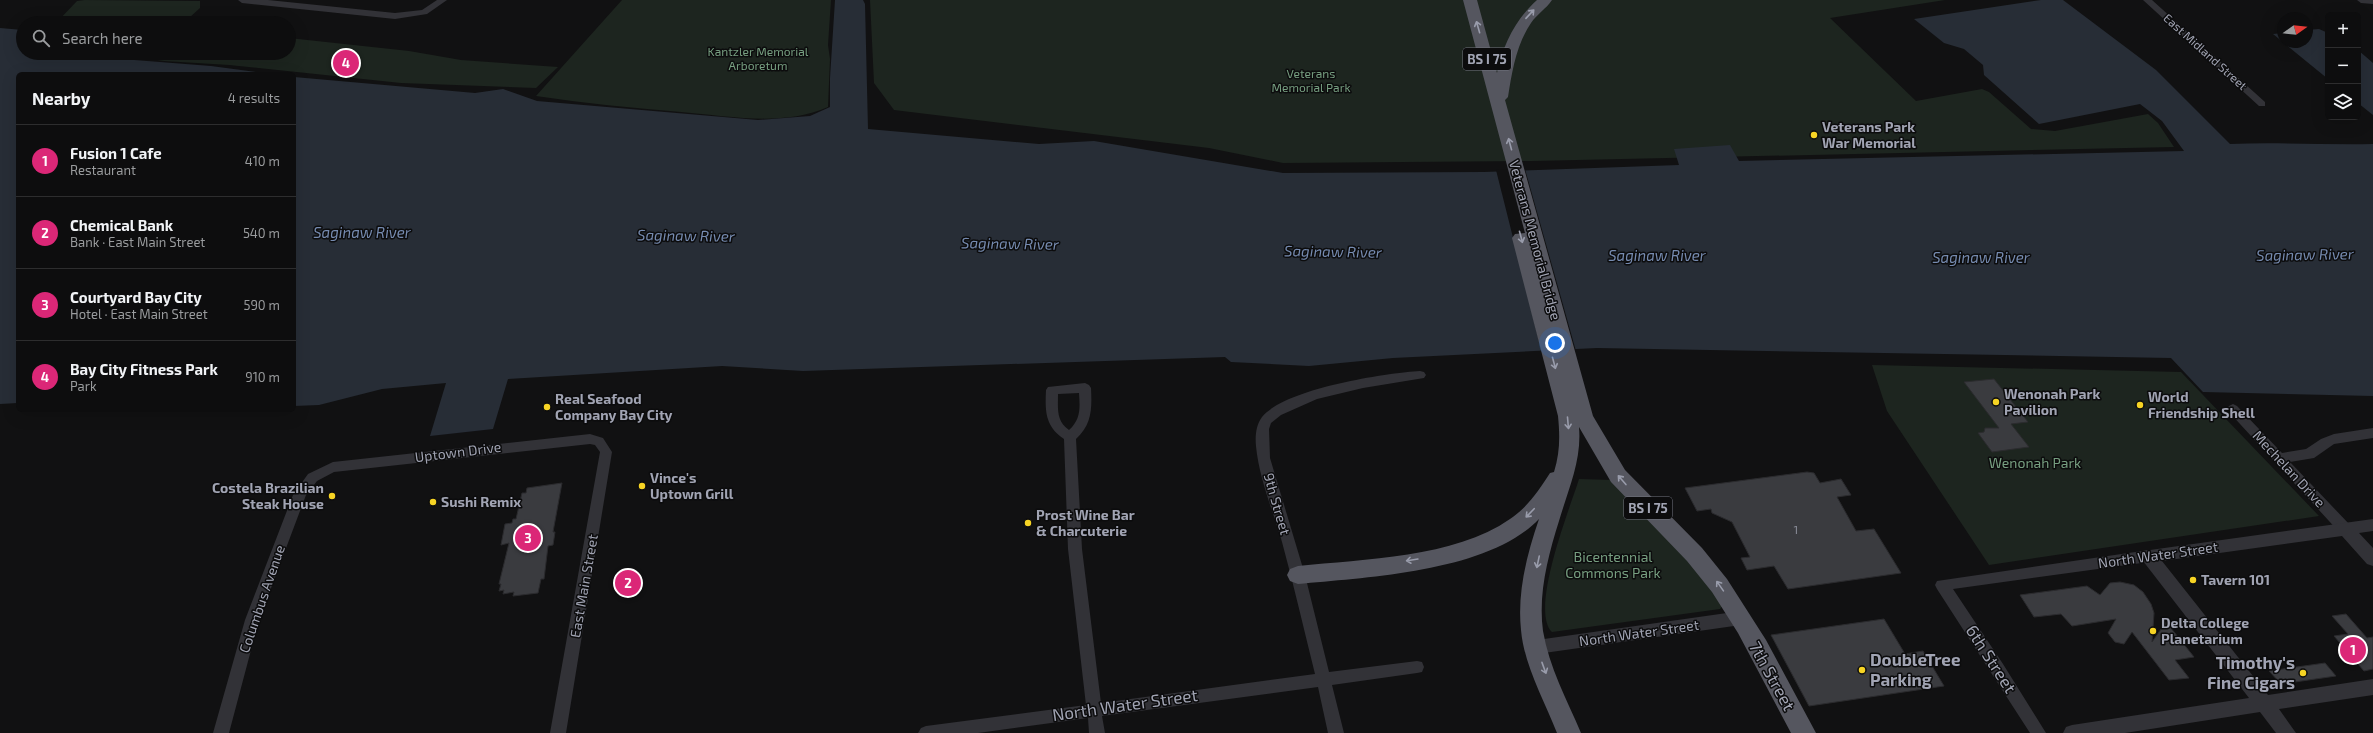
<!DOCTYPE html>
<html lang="en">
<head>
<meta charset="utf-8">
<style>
  :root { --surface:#0d0d0e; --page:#161617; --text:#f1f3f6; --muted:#9a9c9e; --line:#2d2d2e; --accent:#db2777 }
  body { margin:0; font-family:"Exo 2",sans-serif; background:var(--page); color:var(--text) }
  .controls { position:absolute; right:12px; top:12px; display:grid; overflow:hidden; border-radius:6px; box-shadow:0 4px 16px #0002 }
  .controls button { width:36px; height:36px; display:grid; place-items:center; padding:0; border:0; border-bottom:1px solid var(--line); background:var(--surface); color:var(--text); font:20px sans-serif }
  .compass { position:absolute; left:2277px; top:12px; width:36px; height:36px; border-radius:50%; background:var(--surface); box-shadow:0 4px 16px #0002; rotate:75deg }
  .you { position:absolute; left:1555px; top:343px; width:14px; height:14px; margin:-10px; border:3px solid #fff; border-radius:50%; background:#1a73e8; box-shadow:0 0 0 6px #1a73e833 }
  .badge { display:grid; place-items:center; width:26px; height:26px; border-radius:50%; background:var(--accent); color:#fff; font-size:13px; font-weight:700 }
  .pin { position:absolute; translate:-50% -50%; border:2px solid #fff; box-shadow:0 1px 4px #0006 }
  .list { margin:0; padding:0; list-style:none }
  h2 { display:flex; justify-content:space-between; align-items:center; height:52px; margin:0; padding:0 16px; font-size:17px }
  h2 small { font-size:13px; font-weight:400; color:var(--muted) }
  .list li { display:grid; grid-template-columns:26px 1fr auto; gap:12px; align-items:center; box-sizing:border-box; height:72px; padding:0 16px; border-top:1px solid var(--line) }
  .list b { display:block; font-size:15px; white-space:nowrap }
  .list p { margin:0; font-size:13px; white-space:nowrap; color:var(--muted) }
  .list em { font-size:13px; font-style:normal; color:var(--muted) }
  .icon { flex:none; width:22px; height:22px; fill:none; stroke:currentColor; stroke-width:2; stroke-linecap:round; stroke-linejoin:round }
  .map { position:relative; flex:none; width:2373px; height:733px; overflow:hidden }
  .search { position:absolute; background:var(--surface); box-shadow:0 4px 16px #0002; left:16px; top:16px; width:280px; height:44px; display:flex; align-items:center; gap:10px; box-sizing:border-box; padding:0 14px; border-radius:22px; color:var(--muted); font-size:15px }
  .panel { position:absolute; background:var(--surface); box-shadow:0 4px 16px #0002; left:16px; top:72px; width:280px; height:340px; border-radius:6px }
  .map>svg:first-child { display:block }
  .green { fill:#1d251f }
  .water { fill:#272d36 }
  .pier { fill:#111112 }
  .building { fill:#3a3b3f; stroke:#2b2b2e }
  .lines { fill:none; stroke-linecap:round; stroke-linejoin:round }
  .minor { fill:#323237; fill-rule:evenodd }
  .tertiary { fill:#323237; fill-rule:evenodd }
  .trunk { fill:#55565f; fill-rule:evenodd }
  .oneway { stroke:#999cab }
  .poi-dot { fill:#f7d424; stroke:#0c0c0d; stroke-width:1.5 }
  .labels { text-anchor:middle; stroke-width:3; stroke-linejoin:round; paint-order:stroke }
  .far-park-label { font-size:12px; fill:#779f81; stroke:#0c0c0d }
  .far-street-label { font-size:12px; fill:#a1a4b3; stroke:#0c0c0d }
  .number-label { font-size:12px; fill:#878a96 }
  .shield { fill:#0c0c0d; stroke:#747681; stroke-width:1 }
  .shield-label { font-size:13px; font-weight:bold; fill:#a1a4b3 }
  .poi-label { font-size:14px; font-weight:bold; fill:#a1a4b3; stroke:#0c0c0d; text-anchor:start }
  .street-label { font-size:14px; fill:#a1a4b3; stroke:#0c0c0d }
  .park-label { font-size:14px; fill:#779f81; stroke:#0c0c0d }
  .water-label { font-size:15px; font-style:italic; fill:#768bb0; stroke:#0c0c0d }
  .near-street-label { font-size:17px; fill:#a1a4b3; stroke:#0c0c0d }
  .near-poi-label { font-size:17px; font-weight:bold; fill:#a1a4b3; stroke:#0c0c0d; text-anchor:start }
</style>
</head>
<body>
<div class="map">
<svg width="2373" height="733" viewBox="0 0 2373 733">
  <rect width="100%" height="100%" fill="#111112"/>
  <path class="green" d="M 85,0 L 200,1 L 200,8 L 189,18 L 215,23 L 56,23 L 77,1 Z
    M 622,0 L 831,0 L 828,45 L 830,59 L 828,107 C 783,127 729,116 681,112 C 632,108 584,103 536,96 Z
    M 870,0 L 1945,0 L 1830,18 L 1916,101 L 1982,89 L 1989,92 L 2031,129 L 2055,131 L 2148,114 L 2158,123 L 2174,147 L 1532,161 L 1283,163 L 1209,148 L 894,110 L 874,83 Z
    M 289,38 L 409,51 L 461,60 L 558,67 L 536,88 L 401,83 L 229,65 L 164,61 L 109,53 L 289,53 Z
    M 1872,365 L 2181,372 L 2319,516 L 1989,565 L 1887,411 Z
    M 1579,479 L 1612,480 L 1726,601 L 1720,609 L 1552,632 C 1529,610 1570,508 1579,479 Z"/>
  <path class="water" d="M 835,0 L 863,0 L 865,4 L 868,129 L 1039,144 L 1094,141 L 1283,173 L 1484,172 L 1679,165 L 1674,149 L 1730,145 L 1739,161 L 2184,151 L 2162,121 L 2140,104 L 2039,124 L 1984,75 L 1983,65 L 1964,49 L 1944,43 L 1914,19 L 2041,0 L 2063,0 L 2156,70 L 2230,144 C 2278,142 2325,145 2373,144 L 2373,396 L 2203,392 L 2171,358 L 1597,348 L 1393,358 L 1309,366 L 1231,362 L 1225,357 L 803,371 L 722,366 L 508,379 L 493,429 L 430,436 L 446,383 L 382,389 L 319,405 L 294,406 L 294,77 L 475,93 L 503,89 L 537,101 L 758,120 L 810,116 L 830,107 L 830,78 Z
    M 0,28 L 23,30 L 23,53 L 88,53 L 96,57 L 211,66 L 271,74 L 18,74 L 18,403 L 0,404 Z
    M 2319,29 L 2328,33 L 2328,79 L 2273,34 L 2283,33 L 2283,42 L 2307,42 L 2307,30 Z
    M 2358,50 L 2373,63 L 2373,115 L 2358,103 Z"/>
  <path class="pier" d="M 1525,169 L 1576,351 L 1542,353 L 1496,170 Z"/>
  <path class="building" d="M 1994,379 L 2028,422 L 2011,424 L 2029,447 L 1992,452 L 1978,433 L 1984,432 L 1985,428 L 1999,428 L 1964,382 Z
    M 1807,472 L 1814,473 L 1820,483 L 1841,479 L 1851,495 L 1837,497 L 1856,531 L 1874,529 L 1901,573 L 1788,589 L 1774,566 L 1747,570 L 1741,558 L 1750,557 L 1732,522 L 1712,513 L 1711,509 L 1697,511 L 1685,488 Z
    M 562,483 L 553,532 L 555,532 L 553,545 L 548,546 L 544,579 L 541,579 L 538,593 L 513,596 L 514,592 L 503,594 L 504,590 L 499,591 L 501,584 L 499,584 L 509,543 L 501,545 L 505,524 L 512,523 L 513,519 L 516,519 L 522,493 L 526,493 L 527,488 Z
    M 2120,582 L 2134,585 L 2143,592 L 2151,604 L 2154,613 L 2152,642 L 2166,622 L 2194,657 L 2175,660 L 2189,678 L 2169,680 L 2132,632 L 2124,644 L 2115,642 L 2108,633 L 2116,619 L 2072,626 L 2061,614 L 2034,617 L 2020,595 L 2087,586 L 2100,595 L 2110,583 Z
    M 2346,614 L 2367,638 L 2373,637 L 2373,669 L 2364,671 L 2334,636 L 2348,634 L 2332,616 Z
    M 1884,619 L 1905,654 L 1923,651 L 1944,686 L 1809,706 L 1771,635 Z
    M 2325,663 L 2336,676 L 2281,684 L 2269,671 Z"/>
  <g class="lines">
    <path class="minor" d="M 238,0 L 268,0 L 395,13 L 422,10 L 437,0 L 447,0 L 427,14 L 395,19 L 242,3 Z
      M 2143,0 L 2152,0 L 2265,102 L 2265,106 L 2259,106 Z
      M 2357,0 L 2373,0 L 2373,4 L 2361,3 Z
      M 1420,371 L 1424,372 L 1426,375 L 1424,378 L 1363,388 L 1317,399 L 1281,415 L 1271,423 L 1269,429 L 1270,458 L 1305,575 L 1329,672 L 1417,661 L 1422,662 L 1424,667 L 1422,672 L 1417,673 L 1332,685 L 1344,733 L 1328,733 L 1318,687 L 1102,716 L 1105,733 L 1089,733 L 1088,718 L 978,733 L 918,733 L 921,728 L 926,726 L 1086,705 L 1068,549 L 1064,439 C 1045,426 1045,411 1046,390 L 1048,387 L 1085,383 L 1089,385 L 1091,388 C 1092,409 1092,424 1076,439 L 1082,549 L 1101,703 L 1315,674 C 1304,630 1294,586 1282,542 C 1273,511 1259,478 1256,446 C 1255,436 1256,425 1262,417 C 1284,389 1385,373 1420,371 ZM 1079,393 C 1080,408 1081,419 1069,430 C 1056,421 1058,409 1058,394 Z
      M 2233,404 L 2237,406 L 2282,453 L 2306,449 L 2321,439 L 2334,434 L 2373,428 L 2373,438 L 2334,444 L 2314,458 L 2290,462 L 2350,525 L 2352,529 L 2350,533 L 2345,534 L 2340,533 L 2229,412 L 2227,409 L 2229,406 Z
      M 590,434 L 603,438 L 612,452 L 566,733 L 550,733 L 600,452 L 595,445 L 590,444 L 334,472 L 317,481 L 306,495 L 259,620 L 229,733 L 213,733 L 245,620 L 293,495 L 308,474 L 333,462 Z
      M 2149,550 L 2154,552 L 2156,556 L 2154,560 L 2149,562 L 1953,589 L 2003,664 L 2046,733 L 2030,733 L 1937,589 L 1935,585 L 1937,581 Z"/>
    <path class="tertiary" d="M 2373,519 L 2373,531 L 2359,533 L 2373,548 L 2373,566 L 2367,564 L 2342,536 L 2162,561 L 2268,695 L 2373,679 L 2373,695 L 2279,709 L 2296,733 L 2276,733 L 2260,712 L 2125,733 L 2063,733 L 2066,727 L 2072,725 L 2249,698 L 2143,561 L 2141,556 L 2143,551 Z
      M 1741,611 L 1747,613 L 1749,618 L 1747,623 L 1741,625 L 1537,654 L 1531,652 L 1529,647 L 1531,642 L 1537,640 Z"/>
    <path class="trunk" d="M 1463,0 L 1477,0 L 1497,73 C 1503,45 1515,20 1537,0 L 1552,0 C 1546,9 1537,14 1531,23 C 1516,45 1512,72 1508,97 L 1505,100 L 1593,416 L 1625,470 L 1702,548 L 1727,579 L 1766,640 L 1816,733 L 1791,733 L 1738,633 L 1712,592 L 1687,561 L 1611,482 L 1579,427 C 1582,460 1568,490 1559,521 C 1548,556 1538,594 1543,631 C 1549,667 1567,700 1581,733 L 1557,733 C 1544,700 1524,665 1521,630 C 1517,592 1527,554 1539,519 C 1488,572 1368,577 1298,584 L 1290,581 L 1287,575 L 1290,569 L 1298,566 C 1364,559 1454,558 1510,519 C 1527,508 1539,490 1550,473 L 1554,472 C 1560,453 1560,436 1558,416 L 1512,238 L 1515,234 L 1525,233 Z"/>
  </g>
  <defs><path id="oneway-shaft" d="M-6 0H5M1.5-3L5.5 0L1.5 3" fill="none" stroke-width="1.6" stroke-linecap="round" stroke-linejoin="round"/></defs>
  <g class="oneway">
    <use href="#oneway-shaft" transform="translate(1530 14) rotate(-47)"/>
    <use href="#oneway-shaft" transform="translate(1478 27) rotate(-106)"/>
    <use href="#oneway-shaft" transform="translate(1510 144) rotate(-105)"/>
    <use href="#oneway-shaft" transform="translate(1521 237) rotate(75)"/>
    <use href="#oneway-shaft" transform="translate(1554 363) rotate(75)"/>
    <use href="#oneway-shaft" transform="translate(1568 423) rotate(85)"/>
    <use href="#oneway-shaft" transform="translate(1622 480) rotate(-131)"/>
    <use href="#oneway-shaft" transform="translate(1530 513) rotate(134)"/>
    <use href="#oneway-shaft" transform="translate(1412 560) rotate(171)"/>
    <use href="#oneway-shaft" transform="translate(1538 562) rotate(102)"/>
    <use href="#oneway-shaft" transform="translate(1720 586) rotate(-125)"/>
    <use href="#oneway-shaft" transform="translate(1544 668) rotate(70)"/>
  </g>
  <g class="poi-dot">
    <circle cx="1814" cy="135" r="4"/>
    <circle cx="1996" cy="402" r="4"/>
    <circle cx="2140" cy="405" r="4"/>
    <circle cx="547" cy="407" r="4"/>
    <circle cx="642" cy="486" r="4"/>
    <circle cx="332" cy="496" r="4"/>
    <circle cx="433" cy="502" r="4"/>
    <circle cx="1028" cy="523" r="4"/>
    <circle cx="2193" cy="580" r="4"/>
    <circle cx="2153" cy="631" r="4"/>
    <circle cx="1862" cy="670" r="4"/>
    <circle cx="2303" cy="673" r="4"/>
  </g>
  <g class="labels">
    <g class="far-park-label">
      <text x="758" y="56">Kantzler Memorial<tspan x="758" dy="14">Arboretum</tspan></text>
      <text x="1311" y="78">Veterans<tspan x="1311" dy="14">Memorial Park</tspan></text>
    </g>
    <g class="far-street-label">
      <text transform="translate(2205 52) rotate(42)" y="4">East Midland Street</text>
    </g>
    <g class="number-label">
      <text x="1796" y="534">1</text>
    </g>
    <g class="shield">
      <rect x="1463" y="48" width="48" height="22" rx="3"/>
      <rect x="1624" y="497" width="48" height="22" rx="3"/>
    </g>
    <g class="shield-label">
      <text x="1487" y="64">BS I 75</text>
      <text x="1648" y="513">BS I 75</text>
    </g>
    <g class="poi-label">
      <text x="1822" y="132">Veterans Park<tspan x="1822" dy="16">War Memorial</tspan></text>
      <text x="2004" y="399">Wenonah Park<tspan x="2004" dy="16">Pavilion</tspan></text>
      <text x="2148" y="402">World<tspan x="2148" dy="16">Friendship Shell</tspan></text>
      <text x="555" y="404">Real Seafood<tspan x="555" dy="16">Company Bay City</tspan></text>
      <text x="650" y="483">Vince's<tspan x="650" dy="16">Uptown Grill</tspan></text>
      <text x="324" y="493" text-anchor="end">Costela Brazilian<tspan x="324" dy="16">Steak House</tspan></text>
      <text x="441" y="507">Sushi Remix</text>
      <text x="1036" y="520">Prost Wine Bar<tspan x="1036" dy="16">&amp; Charcuterie</tspan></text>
      <text x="2201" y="585">Tavern 101</text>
      <text x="2161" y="628">Delta College<tspan x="2161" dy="16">Planetarium</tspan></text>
    </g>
    <g class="street-label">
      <text transform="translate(1535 240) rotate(75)" y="5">Veterans Memorial Bridge</text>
      <text transform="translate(458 452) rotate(-7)" y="5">Uptown Drive</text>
      <text transform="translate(2289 469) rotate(47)" y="5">Mechelan Drive</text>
      <text transform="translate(1277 504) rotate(74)" y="5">9th Street</text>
      <text transform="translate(2158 555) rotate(-8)" y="5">North Water Street</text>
      <text transform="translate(584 586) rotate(-80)" y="5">East Main Street</text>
      <text transform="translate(262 599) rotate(-71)" y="5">Columbus Avenue</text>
      <text transform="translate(1639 633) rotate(-8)" y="5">North Water Street</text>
    </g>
    <g class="park-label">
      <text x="2035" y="468">Wenonah Park</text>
      <text x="1613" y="562">Bicentennial<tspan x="1613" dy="16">Commons Park</tspan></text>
    </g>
    <g class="water-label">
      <text x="362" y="238">Saginaw River</text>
      <text transform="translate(686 236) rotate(1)" y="5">Saginaw River</text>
      <text transform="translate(1010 244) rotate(1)" y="5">Saginaw River</text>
      <text transform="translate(1333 252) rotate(1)" y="5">Saginaw River</text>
      <text transform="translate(2305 255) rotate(-1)" y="5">Saginaw River</text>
      <text x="1657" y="261">Saginaw River</text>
      <text x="1981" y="263">Saginaw River</text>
    </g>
    <g class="near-street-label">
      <text transform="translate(1991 659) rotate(57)" y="6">6th Street</text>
      <text transform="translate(1772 676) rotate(61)" y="6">7th Street</text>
      <text transform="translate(1125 705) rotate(-8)" y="6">North Water Street</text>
    </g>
    <g class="near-poi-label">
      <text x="1870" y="666">DoubleTree<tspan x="1870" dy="20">Parking</tspan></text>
      <text x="2295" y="669" text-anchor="end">Timothy's<tspan x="2295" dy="20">Fine Cigars</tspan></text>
    </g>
  </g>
</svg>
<div class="controls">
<button>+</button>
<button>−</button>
<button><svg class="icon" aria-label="layers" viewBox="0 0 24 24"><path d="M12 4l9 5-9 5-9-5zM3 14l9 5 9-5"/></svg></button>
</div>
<svg class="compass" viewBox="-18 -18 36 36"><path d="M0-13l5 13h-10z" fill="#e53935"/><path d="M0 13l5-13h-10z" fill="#9a9c9e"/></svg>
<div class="you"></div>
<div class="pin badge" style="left:2353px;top:650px">1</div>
<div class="pin badge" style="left:628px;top:583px">2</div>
<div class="pin badge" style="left:528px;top:538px">3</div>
<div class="pin badge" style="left:346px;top:63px">4</div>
<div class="search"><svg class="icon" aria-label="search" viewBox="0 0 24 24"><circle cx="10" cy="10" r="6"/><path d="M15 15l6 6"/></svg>Search here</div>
<section class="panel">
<h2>Nearby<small>4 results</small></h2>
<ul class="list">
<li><span class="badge">1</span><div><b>Fusion 1 Cafe</b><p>Restaurant</p></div><em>410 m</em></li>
<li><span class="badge">2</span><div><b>Chemical Bank</b><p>Bank · East Main Street</p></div><em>540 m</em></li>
<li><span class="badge">3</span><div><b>Courtyard Bay City</b><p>Hotel · East Main Street</p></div><em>590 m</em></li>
<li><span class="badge">4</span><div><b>Bay City Fitness Park</b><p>Park</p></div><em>910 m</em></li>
</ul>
</section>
</div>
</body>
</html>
